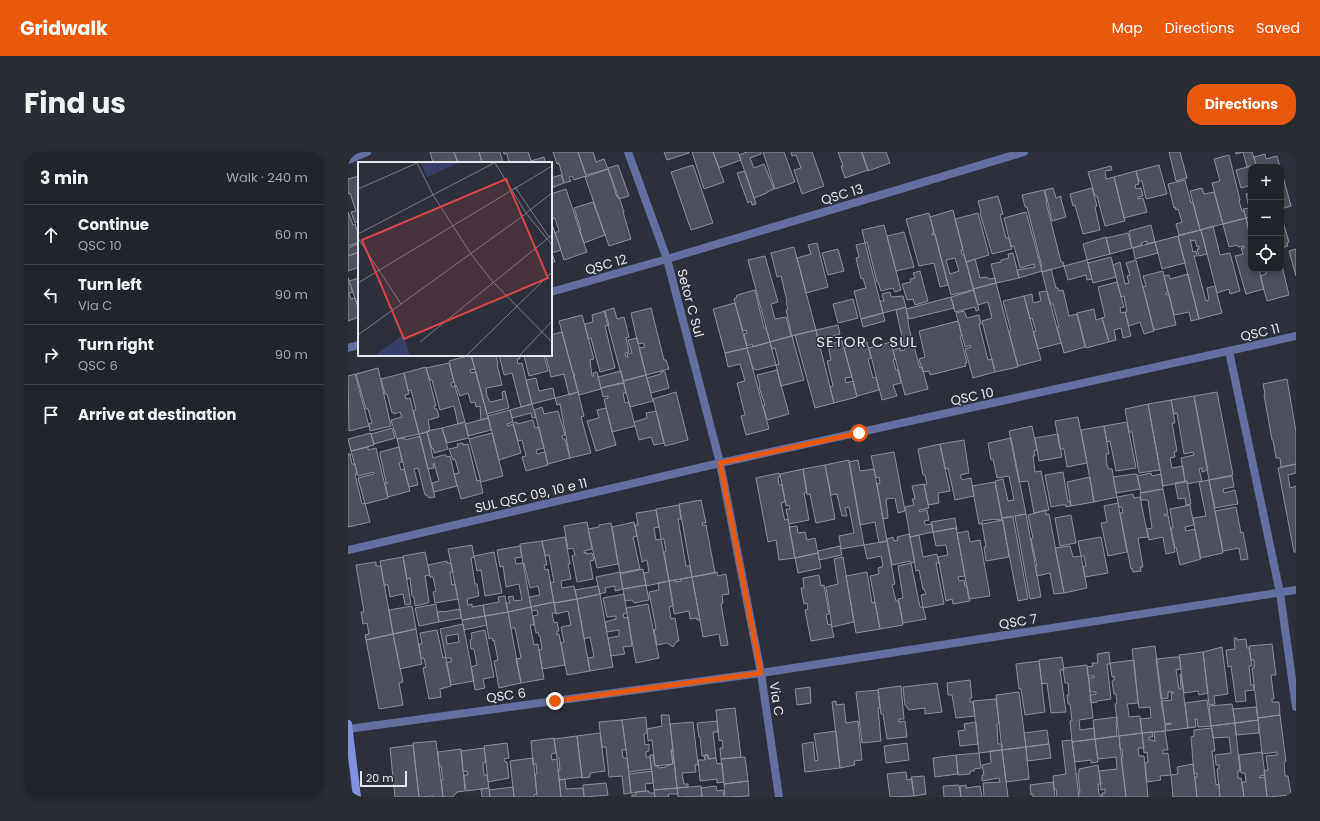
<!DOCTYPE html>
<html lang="en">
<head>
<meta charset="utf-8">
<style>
  :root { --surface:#22242c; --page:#2a2c34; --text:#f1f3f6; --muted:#a2a4a9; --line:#3f4148; --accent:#ea580c }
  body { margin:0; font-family:Poppins,sans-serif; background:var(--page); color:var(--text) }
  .controls { position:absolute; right:12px; top:12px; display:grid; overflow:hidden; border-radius:8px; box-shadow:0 2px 6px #0003 }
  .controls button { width:36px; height:36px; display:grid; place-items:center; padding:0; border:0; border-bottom:1px solid var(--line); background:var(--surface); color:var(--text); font:20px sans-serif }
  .scale { position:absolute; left:12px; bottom:10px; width:47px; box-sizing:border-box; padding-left:4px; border:2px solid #e5e7ee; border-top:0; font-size:11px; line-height:14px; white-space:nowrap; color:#e5e7ee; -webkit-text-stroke:3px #2d303b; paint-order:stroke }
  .stop { position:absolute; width:12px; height:12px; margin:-9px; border:3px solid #ea580c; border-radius:50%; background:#fff }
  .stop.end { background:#ea580c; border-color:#fff; box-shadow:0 1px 4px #0008 }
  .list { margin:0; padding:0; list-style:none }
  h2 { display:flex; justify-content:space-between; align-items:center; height:52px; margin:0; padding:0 16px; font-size:17px }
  h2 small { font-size:13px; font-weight:400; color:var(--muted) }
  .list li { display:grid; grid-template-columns:26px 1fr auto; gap:12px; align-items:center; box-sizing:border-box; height:60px; padding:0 16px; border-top:1px solid var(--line) }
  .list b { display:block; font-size:15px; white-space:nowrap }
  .list p { margin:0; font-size:13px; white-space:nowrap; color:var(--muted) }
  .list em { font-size:13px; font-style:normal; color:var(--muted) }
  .icon { flex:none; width:22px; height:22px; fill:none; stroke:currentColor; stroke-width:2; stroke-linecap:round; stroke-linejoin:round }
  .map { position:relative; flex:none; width:948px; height:645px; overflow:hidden; border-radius:16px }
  header { display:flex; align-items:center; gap:24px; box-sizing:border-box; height:56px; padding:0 20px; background:var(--accent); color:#fff }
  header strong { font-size:19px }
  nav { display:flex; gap:22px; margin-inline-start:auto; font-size:14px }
  .intro { display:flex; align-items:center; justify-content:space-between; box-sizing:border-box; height:96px; padding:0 24px }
  h1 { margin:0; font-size:28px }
  .button { padding:10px 18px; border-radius:16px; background:var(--accent); color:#fff; font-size:14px; font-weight:700 }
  main { display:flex; gap:24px; padding:0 24px }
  aside { flex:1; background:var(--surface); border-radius:16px; box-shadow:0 2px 6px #0003 }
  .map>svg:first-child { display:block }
  .building { fill:#4d505d; stroke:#8c909d; fill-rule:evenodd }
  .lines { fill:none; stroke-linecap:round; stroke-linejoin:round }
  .minor { stroke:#646fa1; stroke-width:8 }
  .tertiary { stroke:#646fa1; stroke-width:8 }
  .secondary { stroke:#8191e0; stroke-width:8 }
  .route { stroke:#ea580c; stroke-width:5 }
  .labels { text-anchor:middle; stroke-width:3; stroke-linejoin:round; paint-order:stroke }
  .street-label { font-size:13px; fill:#e5e7ee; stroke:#2d303b }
  .quarter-label { font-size:15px; letter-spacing:1px; fill:#e5e7ee; stroke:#2d303b }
  .inset-road { fill:none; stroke:#777983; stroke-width:1 }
  .view { fill:#d84546; fill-opacity:0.15; stroke:#d84546; stroke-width:2 }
  .inset-edge { fill:none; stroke:#e5e7ee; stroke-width:2 }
</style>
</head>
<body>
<header>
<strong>Gridwalk</strong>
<nav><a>Map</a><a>Directions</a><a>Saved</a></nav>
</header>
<div class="intro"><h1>Find us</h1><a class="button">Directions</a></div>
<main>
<aside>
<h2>3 min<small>Walk · 240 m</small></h2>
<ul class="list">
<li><svg class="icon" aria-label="ahead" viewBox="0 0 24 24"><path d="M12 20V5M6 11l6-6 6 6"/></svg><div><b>Continue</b><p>QSC 10</p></div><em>60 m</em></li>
<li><svg class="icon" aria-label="left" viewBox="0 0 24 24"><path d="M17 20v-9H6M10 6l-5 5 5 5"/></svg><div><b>Turn left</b><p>Via C</p></div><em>90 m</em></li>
<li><svg class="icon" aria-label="right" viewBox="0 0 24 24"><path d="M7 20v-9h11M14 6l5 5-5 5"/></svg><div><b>Turn right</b><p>QSC 6</p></div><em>90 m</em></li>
<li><svg class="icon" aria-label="arrive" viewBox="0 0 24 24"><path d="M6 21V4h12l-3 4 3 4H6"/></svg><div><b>Arrive at destination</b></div></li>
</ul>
</aside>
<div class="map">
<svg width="948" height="645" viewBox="0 0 948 645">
  <rect width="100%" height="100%" fill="#2d303b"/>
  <path class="building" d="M 82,0 L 106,0 L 110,11 L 85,11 Z
    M 106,0 L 131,0 L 134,10 L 110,11 Z
    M 131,0 L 152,0 L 155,11 L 134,11 Z
    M 155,0 L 180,0 L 184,11 L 161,11 L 159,2 L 156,2 Z
    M 205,0 L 230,0 L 238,24 L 226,28 L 224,24 L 221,25 L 223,29 L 216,31 L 211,11 L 209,12 Z
    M 230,0 L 245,0 L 248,10 L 256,7 L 260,17 L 238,23 Z
    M 316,0 L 341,0 L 341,1 L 319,8 Z
    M 344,0 L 365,0 L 376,30 L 356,37 Z
    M 365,0 L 390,0 L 393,8 L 371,16 Z
    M 399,0 L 413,0 L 413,2 L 402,6 L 406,16 L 416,12 L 426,37 L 419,40 L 419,41 L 406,46 L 391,3 Z
    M 415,0 L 436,0 L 447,30 L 427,37 Z
    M 443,0 L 464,0 L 476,34 L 454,42 L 446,18 L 453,16 L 448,3 L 444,4 Z
    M 490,0 L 513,0 L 520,18 L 497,26 L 493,14 L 495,14 Z
    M 514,0 L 538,0 L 542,11 L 520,19 Z
    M 821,0 L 832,0 L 839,26 L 828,29 Z
    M 888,0 L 904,0 L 908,12 L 899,15 L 895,0 L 888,2 Z
    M 917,2 L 918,7 L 929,4 L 932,15 L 908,15 L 906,5 Z
    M 881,3 L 892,48 L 891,49 L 894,59 L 896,59 L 898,66 L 875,72 L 864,31 L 872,29 L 866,7 Z
    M 196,5 L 198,11 L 184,11 L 183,9 Z
    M 270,13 L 281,44 L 271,47 L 260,16 Z
    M 345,13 L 365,71 L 343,78 L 323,20 Z
    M 811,13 L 819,42 L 798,47 L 794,29 L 791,29 L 788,19 Z
    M 908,13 L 908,15 L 903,15 L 903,64 L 898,66 L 895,57 L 901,56 L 898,42 L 902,41 L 900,34 L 893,36 L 888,18 Z
    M 763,14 L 764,18 L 757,19 L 758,27 L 766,25 L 777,69 L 757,74 L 749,44 L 747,44 L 740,20 Z
    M 260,17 L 269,45 L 271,45 L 276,60 L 275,60 L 283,87 L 261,94 L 237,25 Z
    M 933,17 L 943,54 L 933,57 Z
    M 397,19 L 408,52 L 404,53 L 403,49 L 400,51 L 389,21 Z
    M 788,19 L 791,32 L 787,33 L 788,37 L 793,36 L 795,44 L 790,45 L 790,47 L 795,46 L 799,60 L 776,66 L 766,25 Z
    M 213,23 L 216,31 L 203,36 L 203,26 Z
    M 11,24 L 11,69 L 7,71 L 3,60 L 8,59 L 2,41 L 0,42 L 0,27 Z
    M 837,28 L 843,51 L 845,50 L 852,78 L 831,83 L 828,72 L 834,70 L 830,57 L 828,58 L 827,55 L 826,56 L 820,32 Z
    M 705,36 L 708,46 L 713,44 L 713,47 L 718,65 L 704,69 L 697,38 Z
    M 744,36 L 749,54 L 747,55 L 752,78 L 735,82 L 727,53 L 725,54 L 722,42 Z
    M 854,36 L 856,42 L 866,40 L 875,72 L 852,78 L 842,39 Z
    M 218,37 L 239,100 L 216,108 L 207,81 L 211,79 L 207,66 L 203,68 L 203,42 Z
    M 696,38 L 699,50 L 698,50 L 713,110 L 715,110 L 716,114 L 694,120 L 693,116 L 694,115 L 679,55 L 677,55 L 674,43 Z
    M 650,44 L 655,62 L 652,63 L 658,86 L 661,86 L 664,97 L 644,102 L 632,61 L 633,60 L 630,49 Z
    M 245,50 L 257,83 L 236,91 L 231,78 L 233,78 L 226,56 Z
    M 605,58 L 615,98 L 613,98 L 614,103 L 616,102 L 626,138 L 603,143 L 582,65 ZM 607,106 L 611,119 L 602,122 L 598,108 Z
    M 0,60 L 5,73 L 7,72 L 11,84 L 11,90 L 0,94 Z
    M 678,60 L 694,119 L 671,126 L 669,118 L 687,115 L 686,112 L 672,116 L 666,94 L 663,95 L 656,66 Z
    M 581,61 L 586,81 L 584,81 L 584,83 L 587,82 L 600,133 L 592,135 L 586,111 L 571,114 L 558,67 Z
    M 630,61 L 641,103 L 618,110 L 607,67 Z
    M 933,63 L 941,90 L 939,91 L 940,94 L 933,96 Z
    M 903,64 L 903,80 L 901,80 L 898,66 Z
    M 898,66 L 903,87 L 903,117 L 911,117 L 916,137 L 898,142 L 887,104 L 895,102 L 893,96 L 896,96 L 896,94 L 890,95 L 889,93 L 881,95 L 875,72 Z
    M 203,69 L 213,98 L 204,101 L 207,110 L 203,111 Z
    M 536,73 L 553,138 L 547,140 L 545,136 L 533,139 L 530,130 L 529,130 L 519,90 L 517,91 L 514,78 Z
    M 803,73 L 807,90 L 799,92 L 799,89 L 793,91 L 794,93 L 784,96 L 781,79 Z
    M 865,74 L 872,103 L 882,101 L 892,139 L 882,142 L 881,137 L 869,141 L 853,78 Z
    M 853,78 L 859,102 L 851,104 L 849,97 L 851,97 L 851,94 L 849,95 L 847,88 L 843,89 L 842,87 L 845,100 L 848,99 L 849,104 L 846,104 L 858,149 L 861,148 L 859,136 L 867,134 L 874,161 L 851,167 L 830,84 Z
    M 556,80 L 566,115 L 548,119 L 539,84 Z
    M 780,81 L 784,96 L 762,102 L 758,86 Z
    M 830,84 L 837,111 L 814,117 L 807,90 Z
    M 758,85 L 762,102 L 739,108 L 735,92 Z
    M 807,90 L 810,101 L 787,107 L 785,96 Z
    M 11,91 L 11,100 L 0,104 L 0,96 Z
    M 469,91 L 480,135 L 458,141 L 449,106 L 463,102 L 460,93 Z
    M 517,91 L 535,161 L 513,167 L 506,139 L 518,136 L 515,126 L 513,127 L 508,106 L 511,105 L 508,93 Z
    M 446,95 L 468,178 L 444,184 L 438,158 L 440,157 L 438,150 L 439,149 L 433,124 L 429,125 L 423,101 Z
    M 490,97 L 496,119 L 480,123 L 474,101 Z
    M 948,97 L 948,124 L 941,99 Z
    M 11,100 L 11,115 L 0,119 L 0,104 Z
    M 665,101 L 671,126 L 648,131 L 643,112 L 653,110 L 653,108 L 661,106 L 660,102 Z
    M 417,104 L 430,150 L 423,152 L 427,167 L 438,165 L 443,184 L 422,190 L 400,108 Z
    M 763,105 L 768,125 L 745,131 L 740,111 Z
    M 627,107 L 632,126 L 638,125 L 642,127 L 647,126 L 648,131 L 625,137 L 618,110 Z
    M 739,108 L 744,127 L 739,128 L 738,123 L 720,128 L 716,114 Z
    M 788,108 L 806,179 L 796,182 L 792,170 L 781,174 L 777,160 L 779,160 L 776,144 L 773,145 L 765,113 L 772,110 L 777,132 L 781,131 L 779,124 L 782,123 L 778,111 Z
    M 933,110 L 941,143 L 919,149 L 912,124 L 918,122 L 917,117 L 933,117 Z
    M 703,117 L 708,136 L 710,136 L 711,139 L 715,138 L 721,164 L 729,162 L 737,195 L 716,201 L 709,176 L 711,175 L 705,152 L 702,152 L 694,120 Z
    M 572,119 L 580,149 L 567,153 L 565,147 L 559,148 L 554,132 L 563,130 L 562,127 L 567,126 L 565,121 Z
    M 815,119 L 820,140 L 818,141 L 818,143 L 821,142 L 828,173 L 806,178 L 795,135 L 798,134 L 795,124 Z
    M 840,122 L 851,167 L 843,169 L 841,160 L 826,163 L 816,124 L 821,123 L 822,127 Z
    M 0,126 L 5,140 L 1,141 L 3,147 L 7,146 L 11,158 L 11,165 L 0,169 Z
    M 11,126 L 11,158 L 1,129 Z
    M 769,130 L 776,155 L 772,156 L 773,161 L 777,160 L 783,184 L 775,186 L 773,176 L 766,178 L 768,188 L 761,190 L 754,166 L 757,165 L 750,135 Z
    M 648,131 L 670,215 L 647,220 L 634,169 L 644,166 L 640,150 L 630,153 L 625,137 Z
    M 407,138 L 416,176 L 418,176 L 422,190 L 405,195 L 404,192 L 399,194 L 396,182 L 399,181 L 398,178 L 395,179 L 386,147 L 388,146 L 389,143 Z
    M 626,138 L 631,158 L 628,159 L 627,155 L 607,160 L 603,145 L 620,140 L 620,139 Z
    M 699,139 L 713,191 L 690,197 L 685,180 L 688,179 L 684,166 L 682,167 L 676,144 L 684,142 L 685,151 L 693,149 L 691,140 Z
    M 542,140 L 543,145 L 555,144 L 558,155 L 535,161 L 532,149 L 536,149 L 534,142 Z
    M 676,144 L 693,208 L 670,214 L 661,180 L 663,179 L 655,149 Z
    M 603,145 L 606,156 L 561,167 L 558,157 Z
    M 505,147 L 510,166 L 490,171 L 485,152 Z
    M 387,151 L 399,196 L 377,201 L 365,157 Z
    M 558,155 L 561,176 L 572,216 L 574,215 L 580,237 L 557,243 L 545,198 L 552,196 L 552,199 L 557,198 L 548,158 Z
    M 266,156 L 269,167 L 276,165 L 281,185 L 278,186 L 281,200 L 277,201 L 278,205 L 280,205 L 279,202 L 284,201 L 280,188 L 289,186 L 298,223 L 275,229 L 256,159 Z
    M 303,156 L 316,208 L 318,208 L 321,217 L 298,223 L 291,196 L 297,195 L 295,191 L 290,192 L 283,161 Z
    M 746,157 L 748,168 L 754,166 L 761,190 L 738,196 L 729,161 Z
    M 257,159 L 261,173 L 257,174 L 267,216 L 252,220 L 243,186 L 240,187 L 237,172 L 245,170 L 244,163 Z
    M 616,159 L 619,166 L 631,163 L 633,172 L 631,172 L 640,208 L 644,207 L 647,220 L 625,226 L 617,197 L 623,195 L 622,193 L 617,195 L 608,161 Z
    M 535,161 L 537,169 L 515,175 L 513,167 Z
    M 234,163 L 246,207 L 242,208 L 244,224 L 246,224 L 245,221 L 249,220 L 253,237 L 231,243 L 226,224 L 227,224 L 226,221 L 225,221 L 211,169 Z
    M 610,169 L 614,184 L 612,184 L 619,211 L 617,211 L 618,214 L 582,223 L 581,219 L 575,220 L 571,207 L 577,205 L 571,179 Z
    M 490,173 L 492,182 L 470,188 L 468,178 Z
    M 468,178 L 486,251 L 467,256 L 447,183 Z
    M 214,180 L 230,240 L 221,243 L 216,222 L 203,225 L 198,204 L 196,204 L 196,203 L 203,203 L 203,183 Z
    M 444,184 L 456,228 L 433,234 L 428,213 L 431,212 L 427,196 L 424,197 L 422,190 Z
    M 494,189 L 504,225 L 497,226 L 498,231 L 505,229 L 509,245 L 486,251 L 482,235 L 485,234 L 479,209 L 483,208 L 480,192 Z
    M 422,190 L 428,213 L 408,218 L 407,217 L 405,217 L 399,196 Z
    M 519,190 L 523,206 L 520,207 L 525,226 L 528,225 L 531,238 L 509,244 L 496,196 Z
    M 543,190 L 547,207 L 545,208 L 548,218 L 550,218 L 553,231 L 545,233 L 549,244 L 534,248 L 521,196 Z
    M 399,196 L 421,277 L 398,283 L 393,264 L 397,263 L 389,231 L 397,229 L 392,212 L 380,215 L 377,201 Z
    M 123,203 L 127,217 L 122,218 L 123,221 L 128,220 L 140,266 L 133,268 L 132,254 L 128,255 L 127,250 L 123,251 L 120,241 L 112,244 L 108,233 L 107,234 L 101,209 Z
    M 123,203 L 148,203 L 150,212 L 149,212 L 154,233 L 138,236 L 139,244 L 142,250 L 155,247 L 154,240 L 157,239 L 161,256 L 139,262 Z
    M 151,203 L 171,203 L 172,207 L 169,207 L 170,212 L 174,211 L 184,252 L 173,255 L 164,221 L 156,223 Z
    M 171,203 L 196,203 L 200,219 L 181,224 L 176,204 L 172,205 Z
    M 101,211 L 106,230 L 103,231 L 104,235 L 107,234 L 117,270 L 110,272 L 106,254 L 92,258 L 84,228 L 82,228 L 78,216 Z
    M 78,215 L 88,254 L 86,254 L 87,257 L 89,257 L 91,265 L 80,268 L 82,279 L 71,282 L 65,259 L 68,258 L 63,238 L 60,239 L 56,221 Z
    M 30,216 L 43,274 L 22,279 L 21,272 L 24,271 L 20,257 L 18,257 L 8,222 Z
    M 429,218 L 441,262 L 419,268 L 415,254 L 417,253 L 411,235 L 412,235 L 409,223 Z
    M 273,219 L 276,231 L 253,236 L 250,225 Z
    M 315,219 L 317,220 L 321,236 L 303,241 L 299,226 L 313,222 L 313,220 Z
    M 56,221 L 61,242 L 57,243 L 58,247 L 62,246 L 71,282 L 49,287 L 43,268 L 54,265 L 52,260 L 46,262 L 46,260 L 44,261 L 39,242 L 37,242 L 33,227 Z
    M 7,222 L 21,274 L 1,279 L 0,224 Z
    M 298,223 L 305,249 L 282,255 L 275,229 Z
    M 188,226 L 191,239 L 205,236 L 207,246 L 184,252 L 178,228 Z
    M 939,227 L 948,280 L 948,312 L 933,315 L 932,306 L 928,306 L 925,288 L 924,288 L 916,243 L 917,242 L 915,232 Z
    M 272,231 L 276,231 L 278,241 L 275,241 L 277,251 L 281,250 L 287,274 L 264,280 L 256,247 L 260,246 L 260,244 L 255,245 L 253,236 Z
    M 230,240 L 236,264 L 233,265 L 243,301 L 222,306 L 212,252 L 209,253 L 207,246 Z
    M 328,240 L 340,288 L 317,294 L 305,247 Z
    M 869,240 L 885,323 L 861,328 L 846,244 Z
    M 846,244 L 860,318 L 854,320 L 854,316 L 851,317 L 854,329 L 839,332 L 839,329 L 837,330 L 833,306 L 846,303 L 845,300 L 836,302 L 829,261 L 826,262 L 823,248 Z
    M 823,248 L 827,271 L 824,271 L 829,299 L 826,300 L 827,305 L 822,306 L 824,316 L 835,314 L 837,330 L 815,334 L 800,252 Z
    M 184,252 L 188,265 L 184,266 L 183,261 L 164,266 L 162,258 Z
    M 800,252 L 812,318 L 791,321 L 784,280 L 781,280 L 777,257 Z
    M 194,255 L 196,262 L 210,259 L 217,283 L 214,284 L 215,287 L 217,287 L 222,306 L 200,312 L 186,258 Z
    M 258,256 L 268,293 L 248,299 L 239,269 L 251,266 L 249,258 Z
    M 162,258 L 165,270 L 159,272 L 160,274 L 165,272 L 173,301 L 151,308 L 140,264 Z
    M 308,259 L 316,291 L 306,293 L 303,285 L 291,288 L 286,270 L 299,266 L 298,261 Z
    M 730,265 L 739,311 L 719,315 L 716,297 L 712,297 L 707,269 Z
    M 140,266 L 143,278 L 120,284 L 117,272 Z
    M 185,268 L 187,276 L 191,275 L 196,296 L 188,298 L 189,302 L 197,300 L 200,313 L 178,319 L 174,305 L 178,304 L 174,288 L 170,289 L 165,271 L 169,270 L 169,272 Z
    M 117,270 L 121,286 L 99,291 L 94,276 Z
    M 779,270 L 788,316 L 768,319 L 762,289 L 759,290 L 756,274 Z
    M 684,274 L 689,298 L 686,299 L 687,304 L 685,304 L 687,320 L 693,319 L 701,358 L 686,361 L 680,329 L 671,330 L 661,279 Z
    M 756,274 L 761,302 L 758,302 L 759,313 L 761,317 L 764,317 L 769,345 L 746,350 L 733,278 Z
    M 44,276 L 47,286 L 26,292 L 23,282 Z
    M 94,276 L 100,297 L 86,301 L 85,296 L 84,297 L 79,279 Z
    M 79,280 L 85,306 L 95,303 L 98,303 L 99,305 L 102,304 L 109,334 L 86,340 L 84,331 L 91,329 L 86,311 L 85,312 L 86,316 L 80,317 L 71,282 Z
    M 23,281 L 26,293 L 3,299 L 0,287 Z
    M 144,281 L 155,324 L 133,330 L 121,287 Z
    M 710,282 L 714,305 L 691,309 L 687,286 Z
    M 72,284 L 87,345 L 81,346 L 79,343 L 77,343 L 70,316 L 66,317 L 70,333 L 61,335 L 49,287 L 56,286 L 57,288 Z
    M 663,286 L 678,362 L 654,366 L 647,329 L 655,327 L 660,349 L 666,348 L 661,324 L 649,326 L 645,307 L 643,308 L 640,291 Z
    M 616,288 L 621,321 L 612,323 L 614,328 L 623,326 L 626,344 L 607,348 L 600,316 L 597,317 L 592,292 Z
    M 115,291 L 115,293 L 120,292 L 129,329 L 132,328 L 135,341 L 113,347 L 106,322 L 111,321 L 107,307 L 105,308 L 101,297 L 110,295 L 109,292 Z
    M 592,292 L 602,339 L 590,341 L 591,351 L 580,353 L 576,333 L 579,332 L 577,323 L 575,323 L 570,297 Z
    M 20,295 L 20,298 L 28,296 L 40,346 L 17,352 L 10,326 L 26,322 L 26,320 L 10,324 L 3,299 Z
    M 51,295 L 54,310 L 51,311 L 53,318 L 56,317 L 62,339 L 40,345 L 37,331 L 40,331 L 38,330 L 32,302 L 32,300 Z
    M 546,300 L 557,359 L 550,361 L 547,346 L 538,347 L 540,366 L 535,367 L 529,332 L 532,331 L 531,325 L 528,326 L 523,304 Z
    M 0,302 L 2,302 L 4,312 L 7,312 L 9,322 L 7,322 L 14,352 L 17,351 L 22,370 L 0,375 Z
    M 501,308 L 516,393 L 493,397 L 491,384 L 506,381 L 501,355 L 497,356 L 499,364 L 494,364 L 489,342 L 483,343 L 477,313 Z
    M 510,308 L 512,319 L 526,317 L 539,389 L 531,391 L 527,370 L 512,373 L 501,310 Z
    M 948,312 L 948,321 L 940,323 L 942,336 L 948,334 L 948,400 L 946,400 L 930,316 Z
    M 477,313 L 487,367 L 468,371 L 462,342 L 459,343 L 455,317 Z
    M 455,317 L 459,340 L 456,341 L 461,368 L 441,372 L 438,357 L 442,357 L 441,353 L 438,354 L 432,322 Z
    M 715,320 L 720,350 L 722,349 L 723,354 L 718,355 L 718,353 L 713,353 L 703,355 L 697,323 Z
    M 431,321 L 432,325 L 430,325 L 431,333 L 434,333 L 437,348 L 437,350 L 433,351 L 436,365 L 437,368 L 440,367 L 447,406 L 431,408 L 428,388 L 420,390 L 408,326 Z
    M 803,321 L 804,324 L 813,322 L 815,337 L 793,341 L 789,324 Z
    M 786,322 L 789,322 L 792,337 L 768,341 L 765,325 Z
    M 884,324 L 886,335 L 875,337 L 876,341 L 887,338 L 890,352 L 867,356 L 861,328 Z
    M 742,325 L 746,350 L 723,354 L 719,330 Z
    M 861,328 L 875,401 L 852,406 L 845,366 L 858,364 L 851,330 Z
    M 839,329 L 843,352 L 838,353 L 837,346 L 830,347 L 827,331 Z
    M 647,330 L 654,367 L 648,368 L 648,367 L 634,369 L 634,372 L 631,372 L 624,334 Z
    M 576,332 L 581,356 L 571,358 L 571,360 L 579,358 L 581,368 L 576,369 L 577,373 L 584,372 L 585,380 L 562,385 L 557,355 L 566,353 L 564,347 L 567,347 L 564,334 Z
    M 815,337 L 820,362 L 816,362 L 817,364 L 820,363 L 827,400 L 818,402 L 815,385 L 801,388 L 799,377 L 804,376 L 800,348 L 793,348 L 792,341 Z
    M 785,342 L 786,346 L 792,345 L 800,385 L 790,386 L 795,415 L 792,415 L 793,419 L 785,420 L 784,416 L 783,417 L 772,361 L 775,361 L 774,355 L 771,355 L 769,345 Z
    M 353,348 L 358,371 L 354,371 L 355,374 L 358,373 L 367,421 L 344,425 L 331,352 Z
    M 770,351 L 779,400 L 760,404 L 753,371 L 759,370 L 756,354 Z
    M 331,353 L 333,367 L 330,367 L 338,414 L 342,414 L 344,425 L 321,429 L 316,400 L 318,399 L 316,387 L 313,387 L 308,357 Z
    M 842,353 L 846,373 L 837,375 L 838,379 L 847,377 L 853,407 L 832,413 L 828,395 L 827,396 L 823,376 L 825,376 L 822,357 Z
    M 888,355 L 893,381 L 895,380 L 900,407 L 893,408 L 891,396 L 875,399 L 867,359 Z
    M 308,358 L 311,375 L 306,376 L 308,388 L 313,387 L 321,429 L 298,434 L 296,421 L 301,420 L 299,408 L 294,410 L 287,373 L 290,373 L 288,361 Z
    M 698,358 L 698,363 L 701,362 L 716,441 L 706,442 L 702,421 L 689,424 L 687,414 L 689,414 L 683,387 L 685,386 L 680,363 Z
    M 678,362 L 693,445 L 682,447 L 667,364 Z
    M 723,363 L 728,391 L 712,394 L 707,366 Z
    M 665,365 L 680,447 L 670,449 L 654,366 Z
    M 607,366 L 609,378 L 608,376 L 585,380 L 583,370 Z
    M 655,368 L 661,405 L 638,409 L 636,395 L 638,395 L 634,372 Z
    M 239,370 L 244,397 L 236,399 L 236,401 L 238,400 L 238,402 L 244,401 L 246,408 L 242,409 L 245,427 L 229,430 L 224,404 L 227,403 L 225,396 L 220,397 L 216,374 Z
    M 286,370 L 289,384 L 285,385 L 292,417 L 272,421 L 264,375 Z
    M 263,371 L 270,412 L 249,416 L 240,377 L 251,375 L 251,373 Z
    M 449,374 L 450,381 L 457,380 L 459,388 L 467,386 L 470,401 L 447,406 L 441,375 Z
    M 608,376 L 617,424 L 610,425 L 611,429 L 616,428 L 617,434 L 619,434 L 622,449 L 605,452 L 604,447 L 598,449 L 590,405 L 600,403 L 598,393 L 588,394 L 585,380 Z
    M 620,379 L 622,390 L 632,388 L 642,444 L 621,447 L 609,381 Z
    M 561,382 L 567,410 L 563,411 L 562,409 L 544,413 L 539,387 L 545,385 L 546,389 L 550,388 L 549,385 Z
    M 571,383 L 575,405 L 589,402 L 591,411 L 588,411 L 596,452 L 575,456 L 573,443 L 578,442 L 576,437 L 575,437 L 571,418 L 568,419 L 562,385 Z
    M 217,385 L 222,412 L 220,412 L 223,427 L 213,429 L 214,436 L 226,434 L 229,447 L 206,451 L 202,431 L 206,430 L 201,403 L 197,404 L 194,389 Z
    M 753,385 L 760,421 L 737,425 L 735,415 L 738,414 L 736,404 L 733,404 L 730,389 Z
    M 194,389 L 199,413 L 196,413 L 197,418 L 200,417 L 206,450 L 183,455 L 181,445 L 192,443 L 190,434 L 182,436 L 176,411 L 175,412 L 172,392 Z
    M 539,389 L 547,432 L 544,433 L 548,449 L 551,449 L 555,473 L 532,477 L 522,424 L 531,422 L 530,416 L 534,415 L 534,414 L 535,413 L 533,404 L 519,407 L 516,393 Z
    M 124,393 L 126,405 L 123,406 L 127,432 L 129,432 L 131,444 L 119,447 L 120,453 L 124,452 L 124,455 L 135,453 L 137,464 L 114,468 L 100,397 Z
    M 172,394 L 174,405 L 167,406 L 168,412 L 175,411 L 183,455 L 160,460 L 158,451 L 162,451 L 160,445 L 165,444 L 166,449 L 174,448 L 171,432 L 158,435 L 155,414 L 152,415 L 149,398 Z
    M 492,394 L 494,403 L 471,408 L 470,399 Z
    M 722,394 L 725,405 L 733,404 L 739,436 L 716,441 L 707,396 Z
    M 77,400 L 82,423 L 77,424 L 81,450 L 80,451 L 67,454 L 66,445 L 64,444 L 62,426 L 59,427 L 55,404 Z
    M 146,400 L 154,441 L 137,444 L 133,418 L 129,419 L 126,404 Z
    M 470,401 L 473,416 L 450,421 L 447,406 Z
    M 55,405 L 63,452 L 57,453 L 55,442 L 42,445 L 40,433 L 36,433 L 32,409 Z
    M 495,405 L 506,470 L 484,475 L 478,435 L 490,432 L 486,407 Z
    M 99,409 L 99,411 L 103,411 L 105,420 L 102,420 L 104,433 L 107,432 L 110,447 L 87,451 L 85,440 L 88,439 L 85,425 L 82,425 L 80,413 Z
    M 28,410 L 28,414 L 33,414 L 45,482 L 18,488 L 17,483 L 21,482 L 19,471 L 15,472 L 13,460 L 16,460 L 8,413 Z
    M 563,411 L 572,455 L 575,455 L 578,467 L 555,471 L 550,447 L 555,446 L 550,414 Z
    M 295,417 L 298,433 L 275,437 L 272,422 Z
    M 272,420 L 275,437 L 267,439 L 267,434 L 257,436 L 258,440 L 252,442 L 248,425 Z
    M 369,420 L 370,424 L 378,422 L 381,442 L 374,443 L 375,451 L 373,452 L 380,493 L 373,494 L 371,482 L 355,485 L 344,425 Z
    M 519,420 L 524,451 L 527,450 L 532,477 L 508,481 L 498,424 Z
    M 471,423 L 473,434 L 476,433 L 481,462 L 478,463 L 480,473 L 483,472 L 486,485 L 463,489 L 457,458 L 460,457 L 459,451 L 456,452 L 453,436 L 456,436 L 455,426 Z
    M 344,425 L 352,468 L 349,468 L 349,466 L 342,467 L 341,459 L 326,462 L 321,429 L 328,428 L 328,430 L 333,429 L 333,427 Z
    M 321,429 L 325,452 L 325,454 L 321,455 L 323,467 L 327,466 L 331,489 L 329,489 L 325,495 L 319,491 L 309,493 L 306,478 L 308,477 L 301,440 L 311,438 L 310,431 Z
    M 298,433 L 301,448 L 286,451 L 284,448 L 277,449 L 275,437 Z
    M 250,434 L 252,442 L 229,447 L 227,438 Z
    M 252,442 L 265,515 L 242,519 L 240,506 L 246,505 L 242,485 L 236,487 L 229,447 Z
    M 276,442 L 279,461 L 275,462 L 276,466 L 280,465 L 284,494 L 275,495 L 277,502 L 263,504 L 260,486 L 271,484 L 271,478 L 259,480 L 257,470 L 268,467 L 268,464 L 259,465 L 255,446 Z
    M 157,444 L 160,460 L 137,464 L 135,453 L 151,450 L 150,445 Z
    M 229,447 L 242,519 L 219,523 L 213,491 L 216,490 L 213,475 L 223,473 L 220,459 L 208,462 L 206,451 Z
    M 206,450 L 208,461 L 204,461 L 206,471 L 209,470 L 211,479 L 209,479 L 209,483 L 211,482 L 217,513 L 194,517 L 191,498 L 194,497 L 192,484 L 191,484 L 190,480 L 188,481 L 185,464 L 190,463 L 189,458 L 184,459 L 183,455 Z
    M 88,452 L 91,470 L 71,474 L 67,456 Z
    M 300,452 L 311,506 L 288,511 L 278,456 Z
    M 64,454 L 68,477 L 45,482 L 41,458 Z
    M 183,455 L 186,473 L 182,473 L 186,493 L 190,492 L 196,527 L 173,531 L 168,507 L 173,506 L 167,476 L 163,476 L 160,460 Z
    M 112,457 L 113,466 L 91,470 L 89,460 L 95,459 L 95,460 Z
    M 160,460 L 173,531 L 151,536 L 146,509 L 150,508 L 146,488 L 145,489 L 144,486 L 141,487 L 137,464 Z
    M 137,464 L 139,473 L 116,478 L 114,468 Z
    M 115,472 L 126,529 L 103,533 L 98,510 L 103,510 L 103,506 L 98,506 L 92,477 ZM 110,482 L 111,490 L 99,492 L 98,484 Z
    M 68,477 L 74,512 L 52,517 L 45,482 Z
    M 89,478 L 95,506 L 97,505 L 98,506 L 103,534 L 92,537 L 93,545 L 81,547 L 75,516 L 78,515 L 76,506 L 73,507 L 71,492 L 74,492 L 72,481 Z
    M 137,478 L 146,525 L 135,527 L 137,536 L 127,538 L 123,515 L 129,513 L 126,497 L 123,497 L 122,488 L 124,487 L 123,481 Z
    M 45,482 L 55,530 L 51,531 L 55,553 L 31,557 L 18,488 Z
    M 886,486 L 889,486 L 889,488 L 898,487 L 899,496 L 901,496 L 904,514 L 901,514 L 903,533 L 906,533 L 906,538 L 897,539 L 898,549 L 888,550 L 883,514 L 880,515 L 878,498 L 887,497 Z
    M 924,492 L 928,523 L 923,523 L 926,547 L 924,547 L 924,550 L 931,550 L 932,563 L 910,566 L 904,516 L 906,516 L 906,508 L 903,508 L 901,494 Z
    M 807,494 L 818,579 L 794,581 L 792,567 L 803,566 L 802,555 L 791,556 L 784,497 Z
    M 874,495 L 880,542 L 866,544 L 867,552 L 861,553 L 855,500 Z
    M 761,500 L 762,512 L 759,512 L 763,547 L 749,549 L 749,550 L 743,551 L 742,543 L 748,542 L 748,540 L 742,540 L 741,526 L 746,526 L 746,524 L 740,524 L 739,515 L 745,514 L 744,511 L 750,511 L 749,502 Z
    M 855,500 L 860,541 L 851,543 L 850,539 L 836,541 L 831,503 Z
    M 714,505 L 716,518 L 712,518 L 718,560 L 703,561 L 699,531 L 694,532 L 691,508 Z
    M 827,505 L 832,505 L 833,517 L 828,518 L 831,537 L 833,537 L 832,522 L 833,522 L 840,576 L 817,579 L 817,573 L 823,572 L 823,571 L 817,572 L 813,549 L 824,548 L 823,541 L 826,541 L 825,540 L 820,540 L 820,546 L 813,547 L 808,507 Z
    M 786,508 L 790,551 L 779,552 L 780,556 L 781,565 L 792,564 L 794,581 L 771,584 L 767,552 L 769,551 L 768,542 L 766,542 L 764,529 L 766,528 L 766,524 L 764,525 L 762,511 Z
    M 691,509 L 697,560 L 677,563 L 673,537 L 671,537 L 668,512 Z
    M 739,513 L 745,566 L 731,568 L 732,578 L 746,576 L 747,587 L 724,590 L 722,569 L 724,569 L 722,552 L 720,552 L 719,543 L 721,543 L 720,531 L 717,531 L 715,516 Z
    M 622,528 L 624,546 L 622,546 L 622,550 L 625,550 L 627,564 L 608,566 L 604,543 L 600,543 L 599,531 Z
    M 589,531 L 594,560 L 577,562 L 577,556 L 561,558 L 557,553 L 555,535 Z
    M 553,534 L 556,567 L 551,567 L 551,570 L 557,569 L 559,585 L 539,587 L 535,562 L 533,562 L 530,537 Z
    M 462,535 L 463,551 L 449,553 L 447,537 Z
    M 530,538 L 532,556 L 530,556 L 533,589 L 514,591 L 508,540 Z
    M 671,540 L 678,595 L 654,598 L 648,543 Z
    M 648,547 L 651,571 L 649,572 L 650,592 L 654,592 L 654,598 L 631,601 L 625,549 Z
    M 859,548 L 863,574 L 850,575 L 849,567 L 847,567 L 848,575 L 840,576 L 837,551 Z
    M 488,549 L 488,553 L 496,552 L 498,571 L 510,569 L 514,608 L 506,609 L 507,613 L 492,616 L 484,550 Z
    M 884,552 L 887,571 L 863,574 L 861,554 Z
    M 908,555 L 910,568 L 887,571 L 885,557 Z
    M 387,556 L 393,605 L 373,607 L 372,596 L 375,596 L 374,588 L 371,589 L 368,558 Z
    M 313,563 L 321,563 L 325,598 L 323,598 L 325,612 L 307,614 L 304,588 L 300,589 L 299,577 L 314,574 Z
    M 932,563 L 938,609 L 936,610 L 937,624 L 940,624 L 943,643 L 919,645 L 916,619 L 920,618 L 918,604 L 929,603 L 929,600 L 914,602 L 910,566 Z
    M 298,565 L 299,581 L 296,582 L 297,593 L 301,592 L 301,599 L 298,600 L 298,605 L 302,605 L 303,617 L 281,620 L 274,568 Z
    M 769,565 L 769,568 L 768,569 L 769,584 L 747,587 L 745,568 Z
    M 274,568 L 278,598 L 274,598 L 275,606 L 279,606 L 283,641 L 276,642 L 274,624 L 261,625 L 258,595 L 254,595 L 251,570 Z
    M 910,568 L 911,581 L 888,583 L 887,571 Z
    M 369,569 L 370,580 L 365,580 L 368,606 L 360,607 L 360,603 L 357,603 L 357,608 L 356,604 L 354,604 L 352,585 L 351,585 L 349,571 Z
    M 345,570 L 350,613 L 347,613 L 348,620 L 334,621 L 336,632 L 340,632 L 340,635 L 329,636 L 322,572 Z
    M 628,570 L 630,592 L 612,594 L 610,579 L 617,578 L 616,572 Z
    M 887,571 L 892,619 L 890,619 L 890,626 L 893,626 L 896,645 L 872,645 L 869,617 L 871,617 L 871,613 L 868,613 L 867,603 L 883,601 L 881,585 L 865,586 L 863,574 Z
    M 864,576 L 867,599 L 864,599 L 868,633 L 871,632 L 872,645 L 849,645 L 847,625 L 849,625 L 849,621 L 846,622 L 843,585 L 846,584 L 846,578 Z
    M 699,578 L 701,592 L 678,595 L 676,581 Z
    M 488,579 L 492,616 L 457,620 L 454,592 L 465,590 L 467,609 L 470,608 L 466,582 Z
    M 817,579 L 820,598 L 815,598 L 815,602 L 820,601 L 823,623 L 812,624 L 813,628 L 799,630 L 797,611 L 800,610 L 799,600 L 796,601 L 794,581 L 804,580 L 805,585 L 801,585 L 801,588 L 805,588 L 805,589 L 807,589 L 806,580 Z
    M 252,581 L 257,619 L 242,621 L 242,625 L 234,626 L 229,584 Z
    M 794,581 L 796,596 L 790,596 L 791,604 L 796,604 L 800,645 L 778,645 L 773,606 L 775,606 L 774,597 L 772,597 L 771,584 Z
    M 229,584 L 234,625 L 211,628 L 210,618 L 212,618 L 211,606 L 209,606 L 206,587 Z
    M 771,584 L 778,645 L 754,645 L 754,641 L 757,641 L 757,637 L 753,638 L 751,619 L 769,617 L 768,605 L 750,607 L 747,587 Z
    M 206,586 L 208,601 L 203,602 L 204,608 L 209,607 L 213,645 L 189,645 L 187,622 L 189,622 L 188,612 L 185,612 L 183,589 Z
    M 747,587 L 750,610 L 743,611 L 743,608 L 727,610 L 724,590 Z
    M 724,588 L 731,645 L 709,645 L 708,637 L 706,637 L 705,624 L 718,622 L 714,589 Z
    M 88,589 L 95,645 L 85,645 L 85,644 L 71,645 L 65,591 Z
    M 159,591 L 161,606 L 156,607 L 157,610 L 159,610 L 161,626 L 140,630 L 136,594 Z
    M 559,591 L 561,608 L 538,611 L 536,594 Z
    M 701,592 L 703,606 L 679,609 L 678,595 Z
    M 65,593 L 71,645 L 47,645 L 42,596 Z
    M 678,595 L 681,627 L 658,630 L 654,598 Z
    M 136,596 L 138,610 L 135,611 L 135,613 L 136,623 L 139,623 L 141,636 L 118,639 L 116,623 L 120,623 L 119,619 L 115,620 L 113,599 Z
    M 113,597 L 117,639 L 109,640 L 105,645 L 95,645 L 93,628 L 95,628 L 93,614 L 91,614 L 90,600 Z
    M 323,598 L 325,598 L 329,636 L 306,638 L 302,603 L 305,603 L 307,614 L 310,614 L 310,616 L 318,615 L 318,614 L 325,612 Z
    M 654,598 L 660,645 L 636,645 L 635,631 L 652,630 L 651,626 L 634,629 L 634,623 L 636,623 L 634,613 L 643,611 L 642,599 Z
    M 914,600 L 917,623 L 912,624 L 912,626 L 917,625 L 919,645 L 896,645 L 894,630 L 898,630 L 897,621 L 893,621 L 891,603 Z
    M 631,601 L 633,616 L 626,617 L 626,619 L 622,619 L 622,622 L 610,623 L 608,603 Z
    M 357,603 L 360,603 L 360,607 L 368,606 L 369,612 L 374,611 L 376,630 L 369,631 L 369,627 L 352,629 L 350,608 L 357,608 Z
    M 608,603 L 610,622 L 587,625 L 585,606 Z
    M 397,605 L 400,629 L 376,632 L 373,607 Z
    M 185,606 L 189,642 L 186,643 L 187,645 L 166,645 L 162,609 Z
    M 845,612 L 849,645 L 825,645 L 823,623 L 830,622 L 829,615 Z
    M 750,613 L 753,632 L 750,632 L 751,643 L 754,643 L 754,645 L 731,645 L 730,641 L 732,641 L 730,621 L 731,620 L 731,617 Z
    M 304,619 L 305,631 L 297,632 L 298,639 L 283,641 L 281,622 Z
    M 558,620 L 559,628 L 564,627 L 566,644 L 542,645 L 539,622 Z
    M 576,624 L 578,642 L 566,644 L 563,625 Z
    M 217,627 L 218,637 L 235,636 L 236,645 L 213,645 L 211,628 Z
    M 400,629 L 401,644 L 377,645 L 376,632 Z
    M 705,630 L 707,645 L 685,645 L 685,642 L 683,643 L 682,633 Z
    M 258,631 L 260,643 L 236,645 L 235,633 Z
    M 611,633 L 613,645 L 596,645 L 595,634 Z
    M 618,633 L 618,636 L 632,634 L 634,645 L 613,645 L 612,634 Z
    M 353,634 L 354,644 L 330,645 L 329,636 Z
    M 368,634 L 369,639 L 375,638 L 376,645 L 354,645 L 353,636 Z
    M 165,635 L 166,645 L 142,645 L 141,638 Z
    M 141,636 L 142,645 L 134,645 L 133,637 Z
    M 329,636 L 330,642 L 320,642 L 321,645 L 307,645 L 306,638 Z
    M 298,639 L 301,639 L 301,641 L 306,641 L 307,645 L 284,645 L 284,643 L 288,643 L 288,640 Z"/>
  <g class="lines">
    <path class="minor" d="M 0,8 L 19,0
      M 203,140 L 319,107 L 676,0
      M 0,196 L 11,193
      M 881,199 L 932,441 L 948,555
      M 0,398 L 372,311 L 948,184
      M 0,577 L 413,521 L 948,438"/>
    <path class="tertiary" d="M 280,0 L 319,107 L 372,311 L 413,521 L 431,645"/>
    <path class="secondary" d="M 0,572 L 9,645"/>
  </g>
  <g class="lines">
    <path class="route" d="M 207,549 L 413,521 L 372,311 L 511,281"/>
  </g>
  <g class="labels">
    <g class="street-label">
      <text transform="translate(494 42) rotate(-17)" y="5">QSC 13</text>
      <text transform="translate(258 112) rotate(-16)" y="5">QSC 12</text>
      <text transform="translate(343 151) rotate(75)" y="5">Setor C Sul</text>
      <text transform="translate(912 180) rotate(-13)" y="5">QSC 11</text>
      <text transform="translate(624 244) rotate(-12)" y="5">QSC 10</text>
      <text transform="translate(183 343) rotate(-13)" y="5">SUL QSC 09, 10 e 11</text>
      <text transform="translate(670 469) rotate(-9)" y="5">QSC 7</text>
      <text transform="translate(158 543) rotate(-8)" y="5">QSC 6</text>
      <text transform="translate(429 547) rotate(81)" y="5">Via C</text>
    </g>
    <g class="quarter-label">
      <text x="519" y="195">SETOR C SUL</text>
    </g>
  </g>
  <g transform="translate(10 10)">
    <rect width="194" height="194" fill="#2d303b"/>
    <path d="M 63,1 L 100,1 L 69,15 ZM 45,173 L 52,193 L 17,193 Z" fill="#373f68"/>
    <path class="inset-road" d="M 59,1 L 75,33 L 113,92 L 135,120 L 194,180M 137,1 L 168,51 L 194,83M 157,25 L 191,75M 0,27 L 59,1M 168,51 L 194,31M 0,72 L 136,1M 0,76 L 43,142M 0,121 L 194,4M 0,173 L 169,51M 62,180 L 194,73M 109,193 L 194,110M 162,193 L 194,159"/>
    <path class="view" d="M 148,17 L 190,116 L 46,177 L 4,78 Z"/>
    <rect width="194" height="194" class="inset-edge"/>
  </g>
</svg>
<div class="controls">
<button>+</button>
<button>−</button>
<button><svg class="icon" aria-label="locate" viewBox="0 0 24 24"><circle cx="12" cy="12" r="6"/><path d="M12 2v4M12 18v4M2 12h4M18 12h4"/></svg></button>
</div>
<div class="scale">20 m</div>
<div class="stop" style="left:511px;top:281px"></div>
<div class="stop end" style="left:207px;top:549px"></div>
</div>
</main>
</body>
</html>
